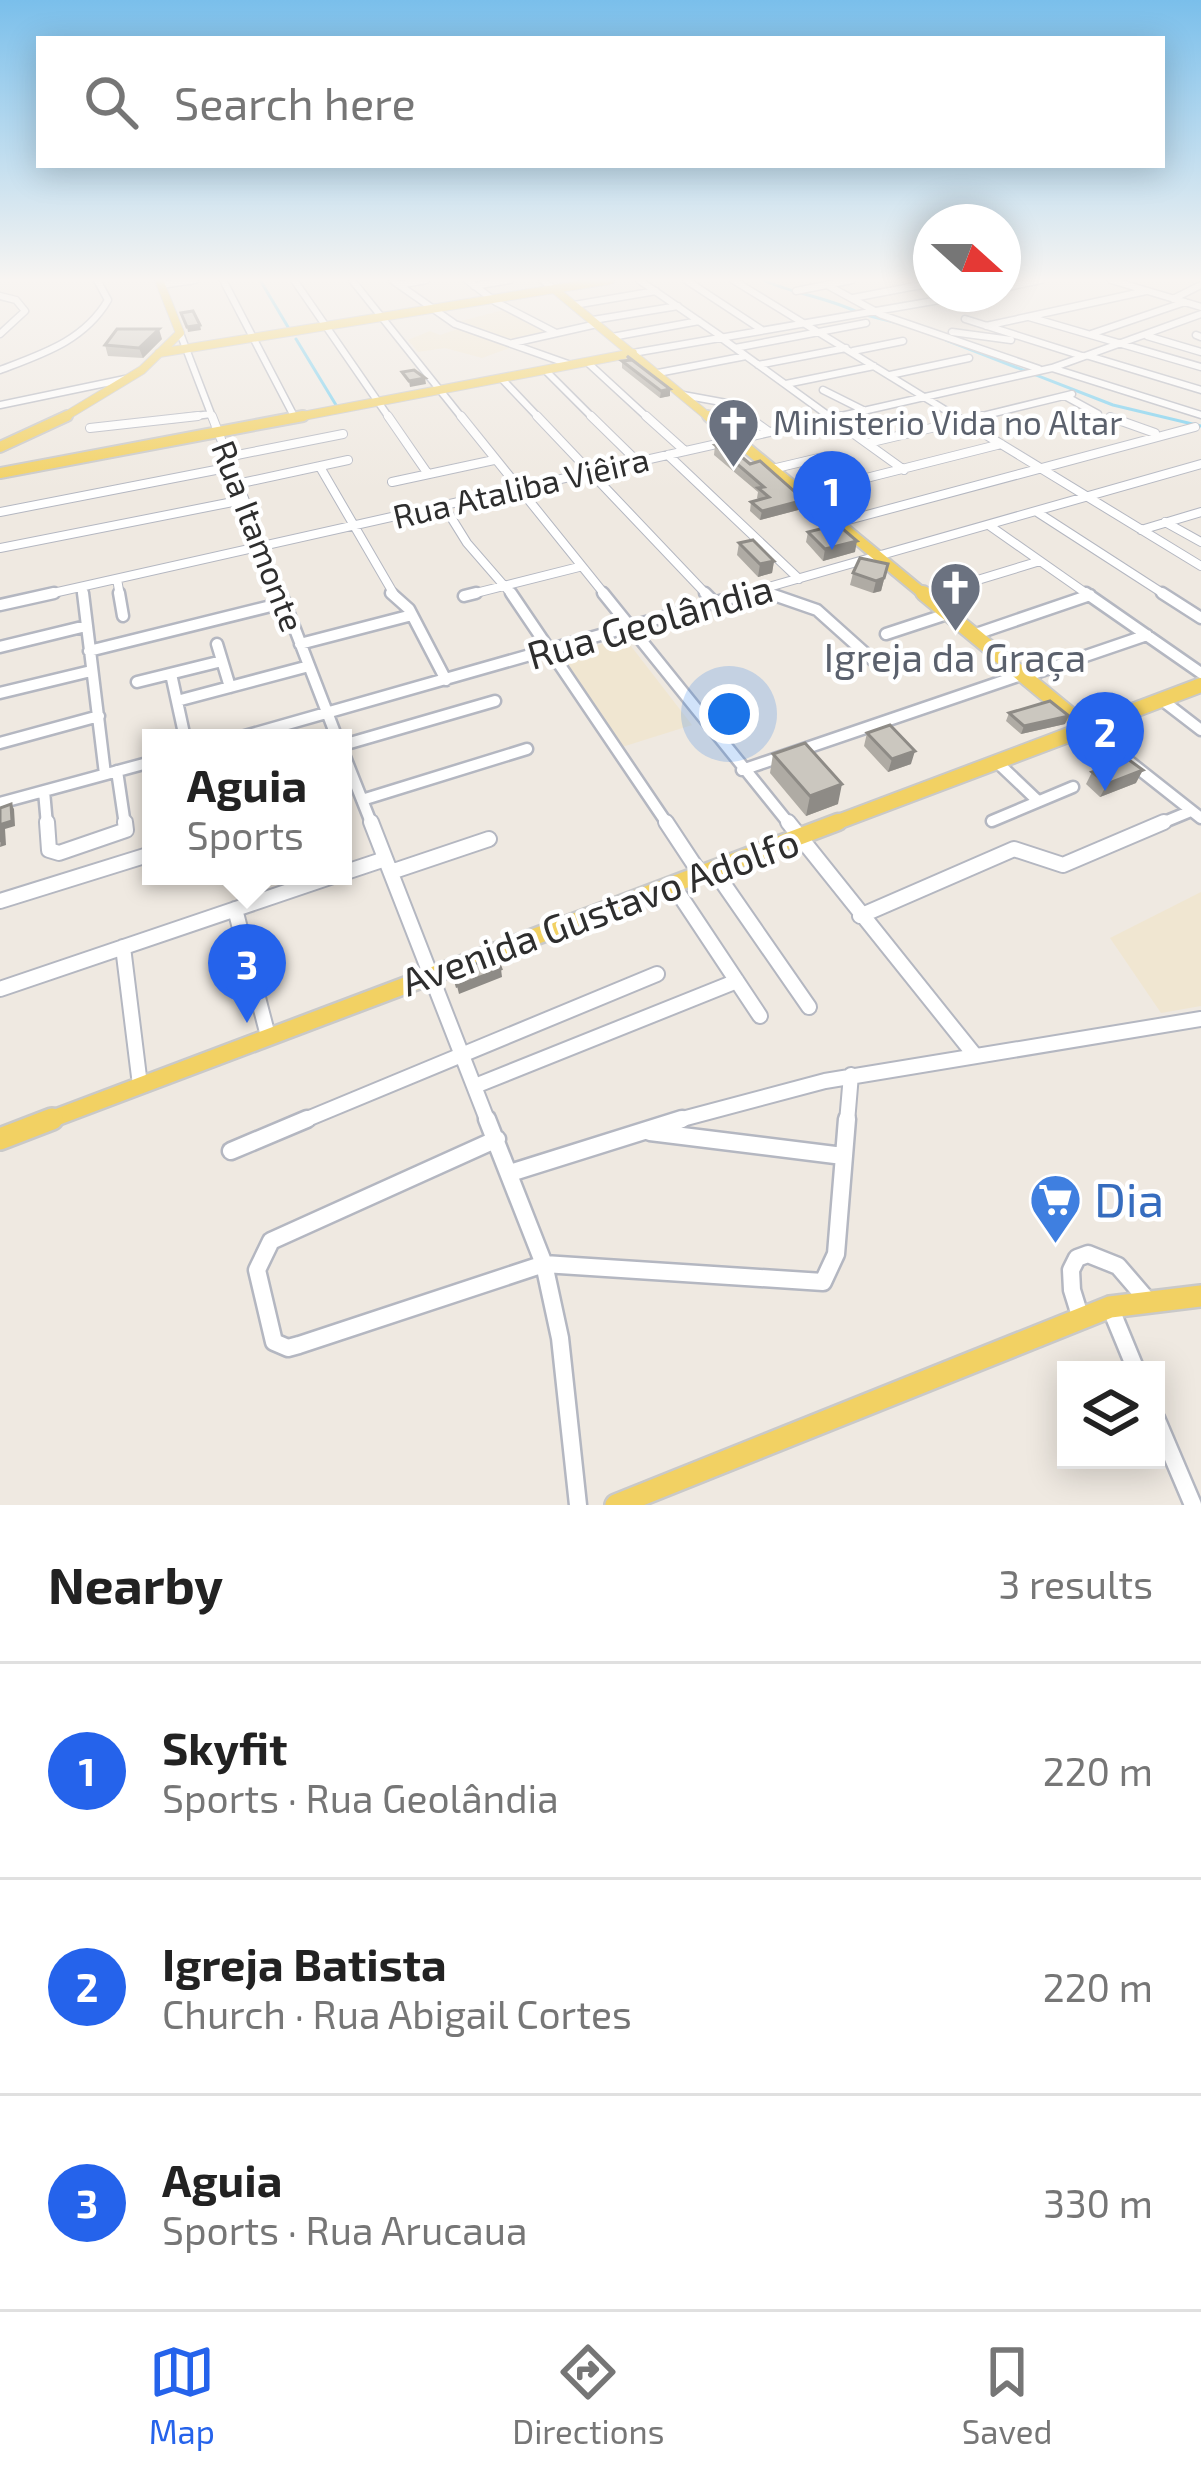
<!DOCTYPE html>
<html lang="en">
<head>
<meta charset="utf-8">
<style>
  :root { --surface:#fff; --page:#f2f2f2; --text:#222; --muted:#767676; --line:#e0e0e0; --accent:#2563eb }
  body { margin:0; font-family:"Exo 2",sans-serif; background:var(--page); color:var(--text) }
  .controls { position:absolute; right:36px; bottom:36px; display:grid; overflow:hidden; border-radius:0px; box-shadow:0 6px 30px #0003 }
  .controls button { width:108px; height:108px; display:grid; place-items:center; padding:0; border:0; border-bottom:3px solid var(--line); background:var(--surface); color:var(--text); font:60px sans-serif }
  .compass { position:absolute; left:913px; top:204px; width:108px; height:108px; border-radius:50%; background:var(--surface); box-shadow:0 6px 30px #0003; rotate:111deg }
  .you { position:absolute; left:729px; top:714px; width:42px; height:42px; margin:-30px; border:9px solid #fff; border-radius:50%; background:#1a73e8; box-shadow:0 0 0 18px #1a73e833 }
  .badge { display:grid; place-items:center; width:78px; height:78px; border-radius:50%; background:var(--accent); color:#fff; font-size:39px; font-weight:700 }
  .pin { position:absolute; translate:-50% -99px; filter:drop-shadow(0 3px 6px #0008) }
  .pin::after { content:''; position:absolute; top:63px; width:42px; height:36px; background:inherit; clip-path:polygon(0 0,100% 0,50% 100%) }
  .popup { position:absolute; left:142px; top:729px; width:210px; height:156px; box-sizing:border-box; display:grid; place-content:center; border-radius:0px; background:var(--surface); filter:drop-shadow(0 3px 9px #0005); font-size:39px; white-space:nowrap; color:var(--muted) }
  .popup b { font-size:45px; color:var(--text) }
  .popup::after { content:''; position:absolute; left:50%; top:100%; margin-left:-24px; border:24px solid transparent; border-top-color:var(--surface) }
  .list { margin:0; padding:0; list-style:none }
  h2 { display:flex; justify-content:space-between; align-items:center; height:156px; margin:0; padding:0 48px; font-size:51px }
  h2 small { font-size:39px; font-weight:400; color:var(--muted) }
  .list li { display:grid; grid-template-columns:78px 1fr auto; gap:36px; align-items:center; box-sizing:border-box; height:216px; padding:0 48px; border-top:3px solid var(--line) }
  .list b { display:block; font-size:45px; white-space:nowrap }
  .list p { margin:0; font-size:39px; white-space:nowrap; color:var(--muted) }
  .list em { font-size:39px; font-style:normal; color:var(--muted) }
  .icon { flex:none; width:66px; height:66px; fill:none; stroke:currentColor; stroke-width:2; stroke-linecap:round; stroke-linejoin:round }
  .map { position:relative; flex:none; width:1201px; height:1505px; overflow:hidden }
  .search { position:absolute; background:var(--surface); box-shadow:0 6px 30px #0003; left:36px; right:36px; top:36px; height:132px; display:flex; align-items:center; gap:30px; box-sizing:border-box; padding:0 42px; border-radius:0px; color:var(--muted); font-size:45px }
  .sheet { height:804px; background:var(--surface) }
  nav { display:flex; justify-content:space-around; align-items:center; box-sizing:border-box; height:168px; border-top:3px solid var(--line); background:var(--surface); font-size:33px; color:var(--muted) }
  nav a { display:grid; justify-items:center; gap:6px }
  nav .on { color:var(--accent) }
  .map>svg:first-child { display:block }
  .education { fill:#f0e6d1 }
  .lines { fill:none; stroke-linecap:round; stroke-linejoin:round }
  .stream { stroke:#75cff0; stroke-width:3 }
  .minor-far4-casing { stroke:#b4b7c1; stroke-width:9 }
  .minor-far3-casing { stroke:#b4b7c1; stroke-width:10 }
  .minor-far2-casing { stroke:#b4b7c1; stroke-width:15 }
  .minor-far1-casing { stroke:#b4b7c1; stroke-width:18 }
  .minor-casing { stroke:#b4b7c1; stroke-width:21 }
  .major-far4-casing { stroke:#c9c9c9; stroke-width:10 }
  .major-far3-casing { stroke:#c9c9c9; stroke-width:14 }
  .major-far2-casing { stroke:#c9c9c9; stroke-width:18 }
  .major-far1-casing { stroke:#c9c9c9; stroke-width:21 }
  .major-casing { stroke:#c9c9c9; stroke-width:26 }
  .minor-far4 { stroke:#fff; stroke-width:6 }
  .minor-far3 { stroke:#fff; stroke-width:8 }
  .minor-far2 { stroke:#fff; stroke-width:10 }
  .minor-far1 { stroke:#fff; stroke-width:14 }
  .minor { stroke:#fff; stroke-width:16 }
  .major-far4 { stroke:#f2d163; stroke-width:8 }
  .major-far3 { stroke:#f2d163; stroke-width:10 }
  .major-far2 { stroke:#f2d163; stroke-width:14 }
  .major-far1 { stroke:#f2d163; stroke-width:16 }
  .major { stroke:#f2d163; stroke-width:21 }
  .wall { fill:#afaba4 }
  .shaded-wall { fill:#8e8b86 }
  .building { fill:#cbc7bf; stroke:#8e8b86; stroke-width:3 }
  .labels { text-anchor:middle; stroke-width:9; stroke-linejoin:round; paint-order:stroke }
  .far-worship-label { font-size:33px; fill:#5b616d; stroke:#fff; text-anchor:start }
  .far-street-label { font-size:33px; fill:#2e2e2e; stroke:#fff }
  .street-label { font-size:39px; fill:#2e2e2e; stroke:#fff }
  .worship-label { font-size:39px; fill:#5b616d; stroke:#fff }
  .near-shop-label { font-size:48px; fill:#366cbe; stroke:#fff; text-anchor:start }
</style>
</head>
<body>
<div class="map">
<svg width="1201" height="1505" viewBox="0 0 1201 1505">
  <rect width="100%" height="100%" fill="#efe9e1"/>
  <path class="education" d="M 504,310 L 549,333 L 507,341 L 457,322 Z
    M 460,328 L 512,347 L 482,358 L 445,348 L 418,352 L 408,340 L 430,331 L 440,335 Z
    M 624,637 L 692,725 L 622,747 L 560,657 Z
    M 1201,892 L 1201,1006 L 1161,1013 L 1110,938 Z"/>
  <g class="lines">
    <path class="stream" d="M 260,280 L 288,327
      M 763,280 C 794,294 826,297 857,312
      M 866,315 L 898,323
      M 296,339 L 336,405
      M 946,340 L 1113,405 L 1201,426"/>
    <defs>
      <path id="minor-far4" d="M 223,280 L 295,418
        M 294,280 L 390,419
        M 352,280 L 463,419
        M 392,280 L 455,324 L 571,365
        M 467,280 L 496,302 L 556,333
        M 542,280 L 554,289
        M 639,280 L 722,337
        M 686,280 L 762,330
        M 733,280 L 960,419
        M 1111,280 L 1201,307
        M 161,285 L 195,280
        M 399,285 L 426,280
        M 827,285 L 882,315 L 1039,369
        M 474,286 L 510,280
        M 1003,288 L 1041,280
        M 796,291 L 852,280
        M 0,296 L 16,300 L 25,311 L 0,334
        M 853,298 L 921,285
        M 1173,299 L 1201,285
        M 574,305 L 656,291
        M 1029,317 L 1201,367
        M 965,319 L 1082,356
        M 593,320 L 678,306
        M 986,326 L 1146,291
        M 952,332 L 1011,340
        M 180,333 L 213,419
        M 1091,334 L 1185,302
        M 1196,335 L 1201,337
        M 1147,336 L 1201,352
        M 612,337 L 699,321
        M 720,337 L 833,419
        M 513,343 L 597,324
        M 735,348 L 866,323
        M 853,351 L 903,341
        M 633,353 L 974,294
        M 1089,356 L 1201,390
        M 587,362 L 649,419
        M 758,365 L 846,348
        M 1052,368 L 1201,415
        M 0,370 C 42,354 84,341 108,300 L 97,280
        M 545,370 L 594,419
        M 658,373 L 746,356
        M 890,375 L 969,358
        M 502,379 L 540,419
        M 786,384 L 874,366
        M 823,390 L 863,410
        M 683,395 L 732,404 L 751,419
        M 1065,396 L 1098,414
        M 0,405 L 125,379
        M 1110,417 L 1114,419
        M 172,419 L 211,414
        M 828,419 L 1052,368 L 1201,314
        M 970,419 L 1072,394"/>
      <path id="minor-far3" d="M 212,416 L 282,596
        M 388,416 L 428,474
        M 461,416 L 606,596
        M 537,416 L 708,596
        M 591,416 L 638,462
        M 646,416 L 685,451
        M 747,416 L 769,432
        M 829,416 L 904,470
        M 955,416 L 1201,566
        M 1110,417 L 1155,433
        M 90,428 L 198,416
        M 868,443 L 982,416
        M 668,455 L 799,579
        M 227,457 L 343,434
        M 320,467 L 395,596
        M 772,469 L 827,456
        M 392,482 L 494,460
        M 237,484 L 348,460
        M 803,494 L 1001,444
        M 444,506 L 467,543 L 513,596
        M 0,512 L 231,467
        M 1037,512 L 1167,596
        M 1165,522 L 1201,542
        M 837,523 L 1195,427
        M 990,526 L 1090,596
        M 1141,530 L 1201,512
        M 0,548 L 243,500
        M 117,579 L 120,596
        M 82,587 L 83,596
        M 760,590 L 777,596
        M 40,596 L 841,416
        M 464,596 L 579,567
        M 737,596 L 1201,464
        M 925,596 L 1040,561"/>
      <path id="minor-far2" d="M 83,593 L 105,774
        M 119,593 L 123,616
        M 281,593 L 337,738
        M 391,593 L 409,609 L 446,680
        M 511,593 L 668,825
        M 603,593 L 790,825
        M 705,593 L 715,603
        M 768,593 L 817,610 L 875,662
        M 1086,593 L 1201,673
        M 1162,593 L 1201,618
        M 464,596 L 476,593
        M 925,596 L 935,593
        M 0,605 L 54,593
        M 886,634 L 947,614
        M 973,635 L 1090,595
        M 217,644 L 230,687
        M 300,644 L 412,615
        M 0,647 L 86,626
        M 89,651 L 283,603
        M 171,674 L 185,738
        M 1024,677 L 1147,635
        M 137,682 L 222,661
        M 0,693 L 91,671
        M 1162,700 L 1201,730
        M 177,701 L 309,666
        M 1088,729 L 1201,818
        M 238,738 L 748,593
        M 0,743 L 99,716
        M 343,745 L 495,701
        M 343,752 L 372,825
        M 998,763 L 1038,801
        M 742,770 L 1021,675
        M 117,771 L 125,825
        M 44,791 L 47,825
        M 362,800 L 527,749
        M 0,803 L 151,762
        M 992,821 L 1073,787
        M 1157,825 L 1191,811"/>
      <path id="minor-far1" d="M 47,822 L 49,850 L 59,853 L 126,830 L 125,822
        M 371,822 L 488,1122
        M 666,822 L 701,875
        M 788,822 L 973,1053
        M 714,870 L 809,1007
        M 391,872 L 489,839
        M 343,873 L 385,859
        M 673,885 L 760,1016
        M 0,901 L 151,854
        M 235,909 L 268,1036
        M 860,916 L 1014,849 L 1063,865 L 1164,822
        M 123,947 L 140,1085
        M 0,989 L 333,876
        M 475,1086 L 737,981
        M 300,1122 L 657,974
        M 671,1122 L 825,1081 L 1201,1019
        M 847,1122 L 851,1075"/>
      <path id="minor" d="M 487,1119 L 544,1264 L 560,1338 L 578,1505
        M 650,1132 L 843,1156
        M 497,1139 L 271,1241 L 257,1270 L 274,1342 L 288,1348 L 299,1345 L 544,1264 L 823,1282 L 836,1254 L 847,1119
        M 231,1151 L 307,1119
        M 510,1173 L 682,1119
        M 1110,1307 L 1136,1370
        M 1081,1319 L 1072,1290 L 1071,1270 L 1077,1258 L 1088,1254 L 1118,1266 L 1149,1302
        M 1156,1418 L 1193,1505"/>
      <path id="major-far4" d="M 554,289 L 711,419
        M 159,353 L 610,280
        M 61,419 L 142,370 L 180,333 L 159,280
        M 287,419 L 633,353"/>
      <path id="major-far3" d="M 708,416 L 926,596
        M 0,447 L 67,416
        M 0,473 L 303,416"/>
      <path id="major-far2" d="M 923,593 L 1088,729
        M 830,825 L 1201,685"/>
      <path id="major-far1" d="M 44,1122 L 838,822"/>
      <path id="major" d="M 0,1139 L 52,1119
        M 616,1505 L 1110,1307 L 1201,1296"/>
    </defs>
    <use href="#minor-far4" class="minor-far4-casing"/>
    <use href="#minor-far3" class="minor-far3-casing"/>
    <use href="#minor-far2" class="minor-far2-casing"/>
    <use href="#minor-far1" class="minor-far1-casing"/>
    <use href="#minor" class="minor-casing"/>
    <use href="#major-far4" class="major-far4-casing"/>
    <use href="#major-far3" class="major-far3-casing"/>
    <use href="#major-far2" class="major-far2-casing"/>
    <use href="#major-far1" class="major-far1-casing"/>
    <use href="#major" class="major-casing"/>
    <use href="#minor-far4" class="minor-far4"/>
    <use href="#minor-far3" class="minor-far3"/>
    <use href="#minor-far2" class="minor-far2"/>
    <use href="#minor-far1" class="minor-far1"/>
    <use href="#minor" class="minor"/>
    <use href="#major-far4" class="major-far4"/>
    <use href="#major-far3" class="major-far3"/>
    <use href="#major-far2" class="major-far2"/>
    <use href="#major-far1" class="major-far1"/>
    <use href="#major" class="major"/>
  </g>
  <path class="wall" d="M 162,339 L 143,358 L 108,356 L 105,345 Z
    M 627,356 L 670,396 L 660,398 L 622,368 L 622,361 L 627,360 Z
    M 715,445 L 750,464 L 804,500 L 802,509 L 760,520 L 750,511 L 751,502 L 759,500 L 757,498 L 758,492 L 714,455 Z
    M 808,532 L 855,552 L 823,561 L 806,542 Z
    M 739,543 L 774,561 L 772,573 L 758,577 L 737,555 Z
    M 888,564 L 881,591 L 873,593 L 850,585 L 853,573 Z
    M 1009,713 L 1065,724 L 1021,734 L 1006,721 Z
    M 867,733 L 911,764 L 888,772 L 864,746 Z
    M 773,754 L 838,804 L 806,816 L 770,773 Z
    M 1092,772 L 1136,783 L 1100,797 L 1086,784 Z"/>
  <path class="shaded-wall" d="M 200,325 L 201,330 L 188,332 L 187,327 Z
    M 159,329 L 162,339 L 143,358 L 139,348 Z
    M 425,378 L 426,384 L 410,387 L 409,381 Z
    M 670,389 L 670,396 L 660,398 L 661,391 Z
    M 804,500 L 802,509 L 760,520 L 762,511 Z
    M 857,541 L 855,552 L 823,561 L 825,549 Z
    M 774,561 L 772,573 L 758,577 L 760,564 Z
    M 888,564 L 881,591 L 873,593 L 876,581 Z
    M 1069,716 L 1065,724 L 1021,734 L 1024,726 Z
    M 915,751 L 911,764 L 888,772 L 892,759 Z
    M 1143,770 L 1136,783 L 1100,797 L 1107,784 Z
    M 842,784 L 838,804 L 806,816 L 810,796 Z
    M 11,804 L 14,809 L 15,826 L 5,829 L 6,845 L 0,847 L 2,824 Z
    M 501,969 L 502,977 L 459,994 L 457,986 Z"/>
  <path class="building" d="M 193,311 L 200,325 L 187,327 L 181,313 Z
    M 117,329 L 159,329 L 139,348 L 105,345 Z
    M 627,356 L 670,389 L 661,391 L 622,361 L 631,360 Z
    M 414,370 L 425,378 L 409,381 L 402,372 Z
    M 725,443 L 750,464 L 760,461 L 804,500 L 762,511 L 751,502 L 769,497 L 758,488 L 764,487 L 715,445 Z
    M 832,526 L 843,529 L 857,541 L 825,549 L 808,532 Z
    M 753,540 L 774,561 L 760,564 L 739,543 Z
    M 860,558 L 888,564 L 884,578 L 876,581 L 853,573 Z
    M 1050,701 L 1069,716 L 1024,726 L 1009,713 Z
    M 890,725 L 915,751 L 892,759 L 867,733 Z
    M 805,743 L 842,784 L 810,796 L 773,754 Z
    M 1129,760 L 1143,770 L 1107,784 L 1092,772 Z
    M 11,804 L 12,821 L 2,824 L 3,840 L 0,841 L 0,808 Z
    M 496,956 L 501,969 L 457,986 L 453,972 Z"/>
  <linearGradient id="sky" x2="0" y2="1"><stop stop-color="#7abfeb"/><stop offset="0.57" stop-color="#f8f5f2"/><stop offset="1" stop-color="#f8f5f2" stop-opacity="0"/></linearGradient>
  <rect width="1201" height="491" fill="url(#sky)"/>
  <defs>
    <symbol id="church-pin" viewBox="-11 -11 22 30"><path d="M0 17L-7.5 6A9.5 9.5 0 1 1 7.5 6Z" fill="#6b7280" stroke="#fff"/><path d="M-1.2-6h2.4v3.5h3.3v2.4h-3.3V6h-2.4V-.1h-3.3v-2.4h3.3Z" fill="#fff"/></symbol>
    <symbol id="supermarket-pin" viewBox="-11 -11 22 30"><path d="M0 17L-7.5 6A9.5 9.5 0 1 1 7.5 6Z" fill="#3f7fe0" stroke="#fff"/><path d="M-6-5.5h2.5l.6 2H6L4.5 2H-2.5L-4.4-4H-6ZM-1.5 3.2a1.3 1.3 0 1 0 .1 0ZM3 3.2a1.3 1.3 0 1 0 .1 0Z" fill="#fff"/></symbol>
  </defs>
  <g fill-rule="evenodd">
    <use href="#church-pin" x="704" y="394" width="59" height="81"/>
    <use href="#church-pin" x="926" y="558" width="59" height="81"/>
    <use href="#supermarket-pin" x="1026" y="1170" width="59" height="81"/>
  </g>
  <g class="labels">
    <g class="far-worship-label">
      <text x="773" y="435">Ministerio Vida no Altar</text>
    </g>
    <g class="far-street-label">
      <text transform="translate(521 488) rotate(-13)" y="12">Rua Ataliba Viêira</text>
      <text transform="translate(258 536) rotate(69)" y="12">Rua Itamonte</text>
    </g>
    <g class="street-label">
      <text transform="translate(650 622) rotate(-16)" y="14">Rua Geolândia</text>
      <text transform="translate(600 912) rotate(-20)" y="14">Avenida Gustavo Adolfo</text>
    </g>
    <g class="worship-label">
      <text x="955" y="672">Igreja da Graça</text>
    </g>
    <g class="near-shop-label">
      <text x="1094" y="1217">Dia</text>
    </g>
  </g>
</svg>
<div class="controls">
<button><svg class="icon" aria-label="layers" viewBox="0 0 24 24"><path d="M12 4l9 5-9 5-9-5zM3 14l9 5 9-5"/></svg></button>
</div>
<svg class="compass" viewBox="-18 -18 36 36"><path d="M0-13l5 13h-10z" fill="#e53935"/><path d="M0 13l5-13h-10z" fill="#767676"/></svg>
<div class="you"></div>
<div class="pin badge" style="left:832px;top:550px">1</div>
<div class="pin badge" style="left:1105px;top:791px">2</div>
<div class="pin badge" style="left:247px;top:1023px">3</div>
<div class="popup"><b>Aguia</b>Sports</div>
<div class="search"><svg class="icon" aria-label="search" viewBox="0 0 24 24"><circle cx="10" cy="10" r="6"/><path d="M15 15l6 6"/></svg>Search here</div>
</div>
<section class="sheet">
<h2>Nearby<small>3 results</small></h2>
<ul class="list">
<li><span class="badge">1</span><div><b>Skyfit</b><p>Sports · Rua Geolândia</p></div><em>220 m</em></li>
<li><span class="badge">2</span><div><b>Igreja Batista</b><p>Church · Rua Abigail Cortes</p></div><em>220 m</em></li>
<li><span class="badge">3</span><div><b>Aguia</b><p>Sports · Rua Arucaua</p></div><em>330 m</em></li>
</ul>
</section>
<nav>
<a class="on"><svg class="icon" aria-label="map" viewBox="0 0 24 24"><path d="M3 6l6-2 6 2 6-2v14l-6 2-6-2-6 2zM9 4v14M15 6v14"/></svg>Map</a>
<a><svg class="icon" aria-label="directions" viewBox="0 0 24 24"><path d="M12 3l9 9-9 9-9-9zM9 14v-3h6M13 9l2 2-2 2"/></svg>Directions</a>
<a><svg class="icon" aria-label="saved" viewBox="0 0 24 24"><path d="M7 4h10v16l-5-4-5 4z"/></svg>Saved</a>
</nav>
</body>
</html>
